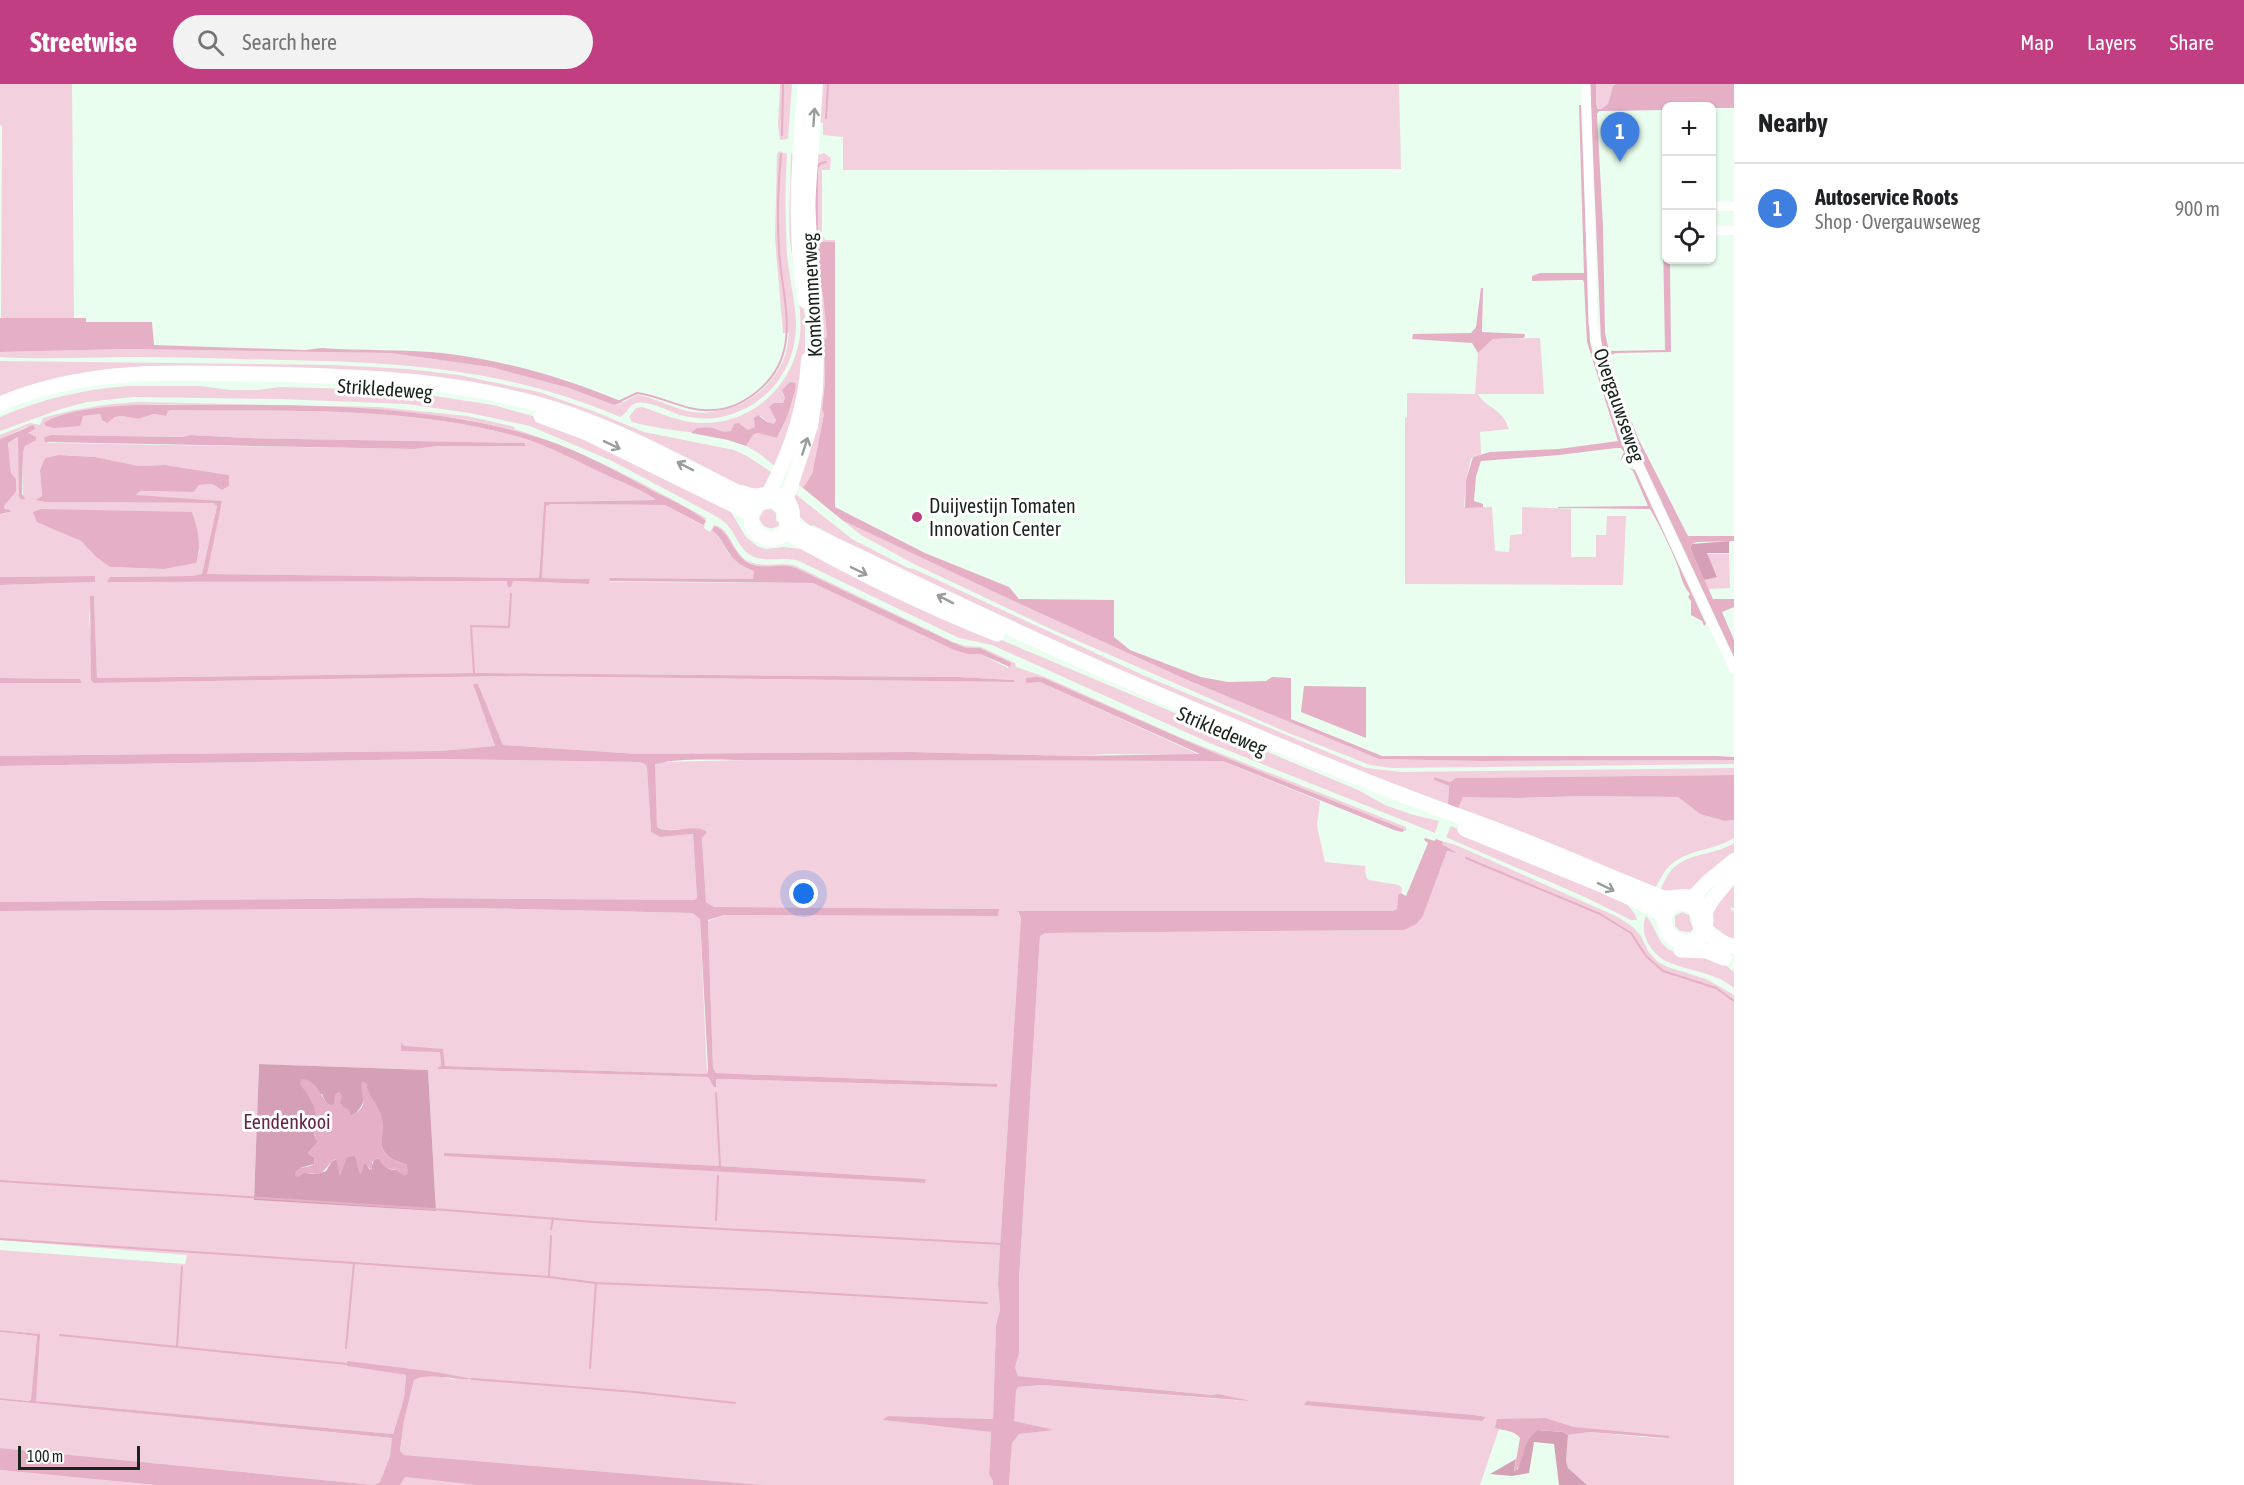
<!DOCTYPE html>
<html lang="en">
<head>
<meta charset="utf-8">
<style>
  :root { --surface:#fff; --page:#f2f2f2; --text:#202124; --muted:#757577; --line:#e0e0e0; --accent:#c23e83 }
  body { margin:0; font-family:"Asap Condensed",sans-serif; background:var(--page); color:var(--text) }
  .controls { position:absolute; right:18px; top:18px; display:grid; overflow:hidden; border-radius:9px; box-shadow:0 2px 4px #0004 }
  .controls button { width:54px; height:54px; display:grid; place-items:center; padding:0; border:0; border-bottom:2px solid var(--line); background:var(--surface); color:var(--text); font:30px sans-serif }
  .scale { position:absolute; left:18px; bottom:15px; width:122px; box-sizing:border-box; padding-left:6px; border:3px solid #19251c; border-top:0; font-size:16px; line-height:21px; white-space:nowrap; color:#19251c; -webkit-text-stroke:4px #fff; paint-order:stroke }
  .you { position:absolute; left:804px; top:810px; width:21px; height:21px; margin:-15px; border:4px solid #fff; border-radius:50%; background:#1a73e8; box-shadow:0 0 0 9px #1a73e833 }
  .badge { display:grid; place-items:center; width:39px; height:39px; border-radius:50%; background:var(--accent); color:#fff; font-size:20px; font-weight:700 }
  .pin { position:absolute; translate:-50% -50px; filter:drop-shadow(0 2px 3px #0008) }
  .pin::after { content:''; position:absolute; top:32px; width:21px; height:18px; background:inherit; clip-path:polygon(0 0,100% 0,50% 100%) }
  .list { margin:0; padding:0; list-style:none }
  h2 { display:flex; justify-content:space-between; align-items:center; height:78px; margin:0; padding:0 24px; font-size:26px }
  h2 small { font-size:20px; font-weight:400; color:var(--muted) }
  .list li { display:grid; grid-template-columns:39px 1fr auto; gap:18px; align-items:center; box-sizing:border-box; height:90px; padding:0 24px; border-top:2px solid var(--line) }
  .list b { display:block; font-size:22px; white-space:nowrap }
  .list p { margin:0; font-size:20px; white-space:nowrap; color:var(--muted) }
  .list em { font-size:20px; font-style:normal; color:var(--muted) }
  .icon { flex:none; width:33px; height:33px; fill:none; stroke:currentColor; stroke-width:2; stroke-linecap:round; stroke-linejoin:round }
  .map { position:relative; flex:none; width:1734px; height:1401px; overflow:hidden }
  header { display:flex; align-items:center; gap:36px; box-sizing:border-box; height:84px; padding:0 30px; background:var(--accent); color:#fff }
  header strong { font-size:28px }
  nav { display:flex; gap:33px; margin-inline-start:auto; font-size:21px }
  .search { width:420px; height:54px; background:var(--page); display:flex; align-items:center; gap:15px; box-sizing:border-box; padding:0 21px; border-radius:33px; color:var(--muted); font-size:22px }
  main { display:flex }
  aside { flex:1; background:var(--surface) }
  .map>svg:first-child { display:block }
  .green { fill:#f3d0de; fill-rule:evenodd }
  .forest { fill:#d5a0b6; fill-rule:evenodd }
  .water { fill:#e5afc6 }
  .pier { fill:#eafeef }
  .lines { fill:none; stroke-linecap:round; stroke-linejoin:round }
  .stream { stroke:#e5afc6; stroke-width:2 }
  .minor { stroke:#fff; stroke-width:9 }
  .secondary { stroke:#fff; stroke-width:14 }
  .primary { stroke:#fff; stroke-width:15 }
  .oneway { stroke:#989d99 }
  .poi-dot { fill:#c23e83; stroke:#fff; stroke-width:2 }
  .labels { text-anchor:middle; stroke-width:6; stroke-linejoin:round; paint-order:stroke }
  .street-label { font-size:20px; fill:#19251c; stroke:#fff }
  .poi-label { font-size:20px; fill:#19251c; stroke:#fff; text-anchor:start }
  .park-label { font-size:20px; fill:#652545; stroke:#fff }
</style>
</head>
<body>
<header>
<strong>Streetwise</strong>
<div class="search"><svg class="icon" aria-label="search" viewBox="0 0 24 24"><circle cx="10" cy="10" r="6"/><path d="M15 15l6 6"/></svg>Search here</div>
<nav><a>Map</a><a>Layers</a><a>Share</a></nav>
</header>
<main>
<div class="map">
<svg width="1734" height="1401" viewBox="0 0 1734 1401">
  <rect width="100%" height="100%" fill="#eafeef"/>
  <path class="green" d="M 0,0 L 72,0 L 74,234 L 1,234 L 2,42 L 0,41 Z
    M 780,0 L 792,0 L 788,55 L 780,56 L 778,40 Z
    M 818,0 L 1399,0 L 1401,85 L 843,86 L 843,53 L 823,51 L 823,39 L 815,38 Z
    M 1596,0 L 1616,0 L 1613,2 L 1608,20 L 1601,25 L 1599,25 L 1596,18 Z
    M 779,67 L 787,70 C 785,103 785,137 787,170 C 789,193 795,215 796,238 C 797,283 769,321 725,332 C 711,336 695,335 680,331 C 668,327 649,316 637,319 C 628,321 627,330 620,333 C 508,285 402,278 282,276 C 232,275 182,273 132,273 C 88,273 43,276 0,273 L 0,268 L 127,265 L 390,269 L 490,283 L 569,304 L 614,321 L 620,320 L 637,311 C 654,313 670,323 687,327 C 726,335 767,313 783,277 C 787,268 788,258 789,249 L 783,249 L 775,155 L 777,70 Z
    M 791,69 L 795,74 L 798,194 L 805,233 L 805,282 L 803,304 L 777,384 L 760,370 L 746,362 L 753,351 L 757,349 L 777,354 L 788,331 L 796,303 L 793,299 L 789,299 L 783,309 L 785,314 L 783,319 L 769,323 L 776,336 L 774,340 L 771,341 L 761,332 L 756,332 L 755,343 L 748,346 L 741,340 C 737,342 733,346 729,348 C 711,354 650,343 632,338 L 629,333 L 636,324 L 642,323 C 660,329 680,338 699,339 C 751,341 793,303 800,252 C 803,221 793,187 790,156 C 788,127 791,98 791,69 Z
    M 824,69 L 831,74 L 830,86 L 822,86 L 822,149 L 825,156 L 835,156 L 835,158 L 816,158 L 817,186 L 823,211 L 827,252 L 824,257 L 825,298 L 822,325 L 824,330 L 812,390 L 803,404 L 795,398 L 814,342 L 810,138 L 818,71 Z
    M 1540,254 L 1544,310 L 1478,310 C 1485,324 1502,323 1509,345 L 1480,348 L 1481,370 L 1473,373 L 1471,375 L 1466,396 L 1464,423 L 1492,423 L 1495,467 L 1509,468 L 1510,451 L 1522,450 L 1522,423 L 1571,425 L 1571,473 L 1596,473 L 1596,451 L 1606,451 L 1607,432 L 1626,432 L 1623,501 L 1405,500 L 1405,334 L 1407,333 L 1407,309 L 1475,310 L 1478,269 L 1493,255 Z
    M 0,277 L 332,281 L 407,285 L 459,291 L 539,308 L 593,327 L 644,348 L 734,366 L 747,372 L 774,390 L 764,404 L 751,407 L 515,312 L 130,284 L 106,285 L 0,317 Z
    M 129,302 L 199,302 L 230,306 L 257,306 L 280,303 L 352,305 L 422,310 L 493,321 L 540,334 L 731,428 L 746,453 L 757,462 L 766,465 L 784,463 L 801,465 L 892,510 L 1358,706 L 1385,721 L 1410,730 L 1439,737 L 1435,749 L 1212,660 L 992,561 L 959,554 L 799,477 C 784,472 767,479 752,472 C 740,466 737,453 729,443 C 725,437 717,433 710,429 L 612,377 L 530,342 L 470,329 L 407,320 L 280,315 L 133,313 L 87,318 L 61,325 L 0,347 L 0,333 C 41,315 84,305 129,302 Z
    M 137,318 L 379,323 L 467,332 L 515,343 L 514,345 C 582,365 644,400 706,434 L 704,444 L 710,448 L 714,441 C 730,444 732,466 745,475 C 761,486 779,477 796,482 L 953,558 L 966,562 L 981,563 L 1015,579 L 1016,583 L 1045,593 L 1184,655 L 1406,743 L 1406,747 L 1212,668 L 1044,594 L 1026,594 L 1026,598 L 1040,598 L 1200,671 L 1109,670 L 1073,672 L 910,668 L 638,670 L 503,661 L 478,600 L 473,600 L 495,662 L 440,667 L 0,672 L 0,599 L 81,599 L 80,595 L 0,594 L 0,501 L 95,498 L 95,492 L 0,493 L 0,430 L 8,429 L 4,422 L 16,408 L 16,396 L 11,389 L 8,359 L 19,353 L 19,414 L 23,412 L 23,365 L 28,359 L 28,349 L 35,345 L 26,343 L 0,355 L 0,351 L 30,339 L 40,341 L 43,334 C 74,325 105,320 137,318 ZM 122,322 C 173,319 225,322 276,323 C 362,325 451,326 534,352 C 594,371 650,405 705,436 L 702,441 L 665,421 L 551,420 L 545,422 L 542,494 L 590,495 L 589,500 L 513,497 L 508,503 L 508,497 L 108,498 L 110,493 L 193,492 L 202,490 L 217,422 L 214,419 L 45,418 L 35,416 L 42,412 L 40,386 L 45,374 L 58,371 L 95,373 L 139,382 L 165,381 L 229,391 L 229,402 L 222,406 L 212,400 L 199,401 L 194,408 L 139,407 L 136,412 L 222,417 L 206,490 L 539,494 L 544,418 L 656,416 C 641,405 621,398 604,390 C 579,378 555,364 529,356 C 414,321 289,328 171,326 L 168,327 L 166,332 L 154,330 L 138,335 L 122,332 L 102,336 L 100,330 L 83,332 L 80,335 L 81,339 L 56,344 L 49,341 L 60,332 ZM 51,351 L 184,353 L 190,351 L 247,354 L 525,359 L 525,361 L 438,362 L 415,365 L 48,359 L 44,353 ZM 63,448 L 200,466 L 195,479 L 164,485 L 110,483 L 96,473 L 81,457 ZM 718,450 C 733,462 742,480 763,483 C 774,484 785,480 796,484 L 954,559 L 966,564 L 980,564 L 1010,579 L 1008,584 L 980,570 L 967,570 L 954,566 L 813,499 L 610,498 L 610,494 L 753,495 L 754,487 L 728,469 ZM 91,512 L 94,513 L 97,594 L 474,589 L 958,593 L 1014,596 L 1013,598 L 515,592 L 95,599 L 89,534 Z
    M 794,409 L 852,455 L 908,484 L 914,485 L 1145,592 L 1366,684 L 1402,688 L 1734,684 L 1734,691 L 1456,694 L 1450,698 L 1434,693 L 1434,696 L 1449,702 L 1448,721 L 1255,649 L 928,501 L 813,441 L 812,443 C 799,435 792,424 794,409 Z
    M 771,425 L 776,429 L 776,437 L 781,439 C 773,448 763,445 759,434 L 764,426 Z
    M 842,436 L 850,438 L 1020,520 L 1185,595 L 1379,675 L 1480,677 L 1734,676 L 1734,680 L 1391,684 L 1370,681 L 1286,648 L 1053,546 L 912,479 L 861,451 Z
    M 1707,470 L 1729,470 L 1730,504 L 1708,505 L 1704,496 L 1717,492 Z
    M 435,675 L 640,678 L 646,681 L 647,685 L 651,748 L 660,753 L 693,750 L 697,814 L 694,816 L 417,814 L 0,818 L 0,682 Z
    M 746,676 L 1223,677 L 1320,717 L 1317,742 L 1325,778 L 1365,782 L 1366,793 L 1369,796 L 1399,801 L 1402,804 L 1401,809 L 1398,811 L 1397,825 L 1392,827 L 1018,828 L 1021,834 L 1000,1163 L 998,1200 L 1000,1226 L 996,1241 L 993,1335 L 888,1332 L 884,1336 L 991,1348 L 989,1389 L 994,1397 L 993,1401 L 764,1401 L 404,1371 L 400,1368 L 404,1337 L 414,1296 C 425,1287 444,1294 457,1296 L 436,1288 L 347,1278 L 347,1282 L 406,1291 L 404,1314 L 393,1350 L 35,1317 L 39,1250 L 0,1246 L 0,1166 L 185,1180 L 187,1171 L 0,1156 L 0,827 L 473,824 L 692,829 L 700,835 L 707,990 L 445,982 L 442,965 L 401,966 L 440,968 L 441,982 L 438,985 L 708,993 L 712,998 L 719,995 L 997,1003 L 996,1000 L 716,989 L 713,984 L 708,837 L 724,831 L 998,832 L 998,825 L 714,823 L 706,818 L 702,754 L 693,745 L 667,746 L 657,743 L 653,684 L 659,678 ZM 259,980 L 428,986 L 436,1127 L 254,1116 ZM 719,1082 L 926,1095 L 925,1099 L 719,1086 Z
    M 1466,712 L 1518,714 L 1584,712 L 1678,713 L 1700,730 L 1725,737 L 1734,736 L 1734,754 C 1716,766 1690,765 1673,779 C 1664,785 1660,797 1654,806 L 1456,724 L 1463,713 Z
    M 1451,742 L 1489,760 L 1625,818 L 1635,830 L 1637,836 L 1631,836 L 1587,814 L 1457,758 L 1446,753 Z
    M 1442,757 L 1456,761 L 1618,833 L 1633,843 L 1641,852 L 1648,867 L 1658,878 L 1668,883 L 1706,895 L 1734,911 L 1734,1401 L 1587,1401 L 1568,1384 L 1566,1377 L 1568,1351 L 1589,1348 L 1666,1355 L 1574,1343 L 1546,1334 L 1524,1335 L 1495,1344 L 1499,1345 L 1480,1401 L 1009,1401 L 1012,1359 L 1018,1350 L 1052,1346 L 1013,1337 L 1016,1307 L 1018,1303 L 1042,1301 L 1246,1317 L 1218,1310 L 1212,1311 L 1018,1292 L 1015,1283 L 1019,1270 L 1019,1196 L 1040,852 L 1045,849 L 1404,846 L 1423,832 L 1447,767 L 1457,769 L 1442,760 ZM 1307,1317 L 1475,1331 L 1486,1333 L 1481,1337 Z
    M 1734,759 L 1734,769 L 1695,807 L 1659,808 C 1664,799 1668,787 1677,781 C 1693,769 1717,770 1734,759 Z
    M 1734,794 L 1734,824 L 1730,824 L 1734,828 L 1734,858 L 1712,841 L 1711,822 Z
    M 1682,828 L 1689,831 L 1691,840 L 1695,843 L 1690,848 L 1680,847 L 1675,842 L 1675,832 Z
    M 1646,832 C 1655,841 1656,855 1667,864 C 1681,874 1702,870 1718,877 C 1724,879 1729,884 1734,888 L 1734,904 C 1715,888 1691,888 1668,878 C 1652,871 1638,849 1646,832 Z
    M 0,1248 L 37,1252 L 31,1315 L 29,1317 L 0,1314 Z
    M 0,1316 L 392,1354 L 390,1372 L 380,1398 L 374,1401 L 0,1364 Z
    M 0,1386 L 156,1401 L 0,1401 Z
    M 405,1393 L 476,1401 L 400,1401 Z"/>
  <path class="forest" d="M 1729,457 L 1729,469 L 1707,469 L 1717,493 L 1704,496 L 1690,464 L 1692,460 Z
    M 259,980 L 428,986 L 436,1127 L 254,1116 ZM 366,999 C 368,1014 378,1024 382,1038 C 384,1049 377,1060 386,1070 C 391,1076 399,1078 407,1081 L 402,1090 L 397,1086 C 387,1086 383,1082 379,1074 L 374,1076 L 370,1086 L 365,1078 L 362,1083 L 362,1088 L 355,1072 L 347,1072 L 340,1090 L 337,1075 L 332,1077 L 326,1087 C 316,1091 308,1092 300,1084 L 314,1080 L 315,1074 L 308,1069 L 318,1058 L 314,1051 C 319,1037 317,1024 309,1011 L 322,1010 L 326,1019 L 332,1022 L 339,1019 L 351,1032 C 365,1024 364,1014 366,999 Z
    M 1537,1346 L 1563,1348 L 1568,1351 L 1566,1377 L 1568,1384 L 1587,1401 L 1559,1401 L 1554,1360 L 1534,1358 L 1529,1389 L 1512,1392 L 1490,1390 L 1516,1375 L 1514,1387 L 1518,1385 C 1522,1370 1524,1356 1537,1346 Z"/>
  <path class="water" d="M 1590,0 L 1596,0 L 1596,18 L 1598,25 L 1601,25 L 1608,20 L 1613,2 L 1616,0 L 1734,0 L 1734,24 L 1715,24 L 1712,25 L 1712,22 L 1666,22 L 1666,26 L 1599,27 L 1597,30 L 1603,143 L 1605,249 L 1609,267 L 1665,266 L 1663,156 L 1665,149 L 1666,176 L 1670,176 L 1671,268 L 1616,269 L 1611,271 L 1610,275 L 1617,300 L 1638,354 L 1688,452 L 1734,452 L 1734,457 L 1697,458 L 1692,460 L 1690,464 L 1713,515 L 1734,515 L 1734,523 L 1722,528 L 1734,556 L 1734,573 L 1629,348 L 1601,258 Z
    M 1579,21 L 1581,21 L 1590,258 L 1602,302 L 1626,370 L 1620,377 L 1624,368 L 1621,364 L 1616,364 L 1559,371 L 1481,377 L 1476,392 L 1474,417 L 1483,420 L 1483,423 L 1465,424 L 1466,396 L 1473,373 L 1490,368 L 1559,365 L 1618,357 L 1587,258 L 1584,199 L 1583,196 L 1577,196 L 1532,197 L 1532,192 L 1540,189 L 1584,189 Z
    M 816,158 L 835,158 L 835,423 L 925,469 L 1009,503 L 1019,515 L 1114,516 L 1114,553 L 1130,566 L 1201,593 L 1228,598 L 1266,597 L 1272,593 L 1291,594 L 1291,635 L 1382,672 L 1717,672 L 1734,673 L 1734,676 L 1480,677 L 1379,675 L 1185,595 L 1020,520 L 842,436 L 803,404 L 812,390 L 824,330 L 822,325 L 825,298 L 824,257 L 827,252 L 823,211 L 817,186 Z
    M 1481,204 L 1483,204 L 1482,248 L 1525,250 L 1524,254 L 1493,255 L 1478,269 L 1472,259 L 1412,255 L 1413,250 L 1471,249 L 1476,243 Z
    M 0,234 L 86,234 L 86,238 L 152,238 L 154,261 L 305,266 L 322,264 C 362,267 402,265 442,269 C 504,276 566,294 623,318 L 614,321 L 569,304 L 490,283 L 390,269 L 127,265 L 0,268 Z
    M 790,298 L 795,299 L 796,303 L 788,331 L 777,354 L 757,349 L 753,351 L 746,362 L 728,356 L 691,349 L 697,344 C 701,344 708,343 712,344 C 720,346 722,349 731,347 L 734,340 L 739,339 L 748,346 L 755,343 L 754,334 L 758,331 L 767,338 L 774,340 L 776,336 L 769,323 L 774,319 L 783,319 L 785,314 L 782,306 Z
    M 135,321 C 264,322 406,315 530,351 C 570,362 610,383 646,403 C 665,414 689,423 706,437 L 703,441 L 665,421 L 551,420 L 546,422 L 542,494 L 590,495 L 589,500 L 513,497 L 511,503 L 508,503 L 507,497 L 107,498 L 110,493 L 192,492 L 202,490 L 217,422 L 213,419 L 45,418 L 35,416 L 42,412 L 40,386 L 45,374 L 58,371 L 95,373 L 139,382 L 165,381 L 229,391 L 229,402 L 222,406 L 212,400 L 199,401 L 194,408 L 140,407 L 136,411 L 222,417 L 207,490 L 539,494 L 544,418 L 656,416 C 641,405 621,398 604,390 C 579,378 555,365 529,356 C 414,321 289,328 171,326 L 168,327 L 166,332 L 154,330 L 138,335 L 122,332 L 115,333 L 107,339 L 102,336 L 100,330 L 83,332 L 80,342 L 54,344 L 46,342 L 44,339 C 63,326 111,322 135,321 Z
    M 33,341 L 35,345 L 28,349 L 36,353 L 36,356 L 25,362 L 23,368 L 22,410 L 25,415 L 22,416 L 19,413 L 18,353 L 8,359 L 11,389 L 16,395 L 16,408 L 4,422 L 5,425 L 10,426 L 10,428 L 0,430 L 0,355 Z
    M 51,351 L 183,353 L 190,351 L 247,354 L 525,359 L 525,362 L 438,362 L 415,365 L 45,358 L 44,353 Z
    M 1629,384 L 1635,386 L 1706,540 L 1704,542 L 1702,537 L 1691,531 L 1691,517 L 1688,513 L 1690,510 C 1682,501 1681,491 1677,480 C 1669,461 1660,442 1650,425 L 1558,424 L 1558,423 L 1648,422 L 1633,387 Z
    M 41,425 L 192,428 C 198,446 202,461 196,479 L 164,485 L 110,483 L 96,473 L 81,457 L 37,438 L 33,428 Z
    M 715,442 C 731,449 732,470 749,479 C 765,487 780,478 796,484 L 954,559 L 966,564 L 980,564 L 1011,579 L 1010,583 L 980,570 L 967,570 L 954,566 L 813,499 L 609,497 L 610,494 L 753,495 L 754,487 C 745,483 736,479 730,470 C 723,462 722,453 712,446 Z
    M 95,492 L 95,498 L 0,501 L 0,493 Z
    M 90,512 L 94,512 L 97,594 L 474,589 L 958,593 L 1014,596 L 1014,598 L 515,592 L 94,599 L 91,596 Z
    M 1037,593 L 1044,594 L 1212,668 L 1403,745 L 1404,747 L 1402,748 L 1394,746 L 1223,677 L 746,676 C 728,676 668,673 655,681 L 657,743 C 672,752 693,738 707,748 L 702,754 L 706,818 L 714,823 L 999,825 L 998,832 L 724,831 L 708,836 L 713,984 L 716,989 L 997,1000 L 997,1003 L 719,995 L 716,996 L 716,1003 L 714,1003 L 708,993 L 438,985 L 437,984 L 441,982 L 440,968 L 401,967 L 401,959 L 404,962 L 443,965 L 445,982 L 707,990 L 708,984 L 700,835 L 692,829 L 473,824 L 0,827 L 0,818 L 417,814 L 694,816 L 697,814 L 693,750 L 660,753 L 651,748 L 647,685 L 646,681 L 640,678 L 435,675 L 0,682 L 0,672 L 440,667 L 495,662 L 473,600 L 478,600 L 503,661 L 638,670 L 910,668 L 1073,672 L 1200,670 L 1040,598 L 1026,599 L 1026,594 Z
    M 0,594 L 80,595 L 82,599 L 0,599 Z
    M 1304,602 L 1366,603 L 1366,654 L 1301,628 Z
    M 1734,691 L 1734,736 L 1725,737 L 1700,730 L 1678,713 L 1584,712 L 1518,714 L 1463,713 L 1442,760 L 1457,769 L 1447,767 L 1423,832 L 1416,840 L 1404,846 L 1045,849 L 1040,852 L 1019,1196 L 1019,1270 L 1015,1283 L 1018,1292 L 1212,1311 L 1218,1310 L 1251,1317 L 1042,1301 L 1018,1303 L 1016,1307 L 1014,1337 L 1054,1346 L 1019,1350 L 1012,1359 L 1009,1401 L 993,1401 L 993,1397 L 989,1390 L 991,1348 L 883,1336 L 888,1332 L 993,1335 L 996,1241 L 1000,1226 L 998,1200 L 1000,1163 L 1021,834 L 1018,827 L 1392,827 L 1397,825 L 1398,811 L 1401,809 L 1406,812 L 1428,759 L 1424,756 L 1425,754 L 1435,757 L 1448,721 L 1449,702 L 1434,696 L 1434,693 L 1450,698 L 1456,694 Z
    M 301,995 C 318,995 319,1013 330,1021 L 334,1020 L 335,1010 L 340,1008 L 342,1012 L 340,1021 L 349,1026 L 351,1032 C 373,1020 358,1013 362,997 L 366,999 C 368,1012 376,1018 380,1028 C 391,1053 365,1068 407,1081 L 408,1090 L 404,1092 L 397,1086 L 386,1084 L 378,1074 L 372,1078 L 372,1087 L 365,1079 L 361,1090 L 359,1088 L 355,1072 L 347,1073 L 340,1092 L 336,1075 L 332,1077 C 320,1091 324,1091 304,1089 L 298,1093 L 295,1092 C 295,1081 307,1085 314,1080 L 315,1074 L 308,1069 L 318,1058 L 314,1051 C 322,1031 312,1016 300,1000 Z
    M 444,1069 L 719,1082 L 926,1095 L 925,1099 L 444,1072 Z
    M 0,1246 L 40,1250 L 36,1317 L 393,1350 L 404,1314 L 406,1291 L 347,1282 L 347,1277 L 436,1288 L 472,1295 C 457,1296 424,1288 414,1296 L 404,1337 L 400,1367 L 404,1371 L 764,1401 L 476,1401 L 405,1393 L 400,1401 L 156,1401 L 0,1386 L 0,1364 L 374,1401 L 380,1398 L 390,1372 L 392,1354 L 0,1316 L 0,1314 L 29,1317 L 31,1315 L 37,1252 L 0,1248 Z
    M 1307,1317 L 1475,1331 L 1486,1333 L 1482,1337 L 1304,1321 Z
    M 1546,1334 L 1574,1343 L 1669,1352 L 1669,1354 L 1589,1348 L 1568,1351 L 1563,1348 L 1537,1346 C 1521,1358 1525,1380 1514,1388 L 1520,1354 C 1514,1346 1504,1347 1495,1344 L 1497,1335 Z"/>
  <path class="pier" d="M 1446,721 L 1457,725 L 1444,758 L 1433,754 Z"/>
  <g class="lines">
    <path class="stream" d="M 826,34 L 828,0
      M 782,51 L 783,0
      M 817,160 L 817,83 L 821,79 L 826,78
      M 618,318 L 637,309 C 663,312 685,328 712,326 C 727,326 742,319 754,310 C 805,272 782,218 779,166 C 777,134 778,102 781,70
      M 474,589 L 471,542 L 509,543 L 511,510
      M 1466,774 L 1600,830 L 1631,849 L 1646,872 L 1663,887 L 1716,904 L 1734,917
      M 716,1009 L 720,1082
      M 0,1097 L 433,1125 L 594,1138 L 1002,1160
      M 716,1136 L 718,1092
      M 551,1145 L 553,1134
      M 551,1152 L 549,1193 L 596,1199
      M 0,1155 L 354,1179
      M 60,1251 L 177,1263 L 182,1183
      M 177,1263 L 347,1280
      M 346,1264 L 354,1179 L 549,1193
      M 590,1284 L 596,1199 L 767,1206 L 987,1219
      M 472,1295 L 635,1308 L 735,1319"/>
    <path class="minor" d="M 1586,0 L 1593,239 L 1602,284 L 1635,374 L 1734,585
      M 1712,122 L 1734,122
      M 1712,147 L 1734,146"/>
    <path class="secondary" d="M 805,0 C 799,73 792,144 805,217
      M 768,410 C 790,368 806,321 808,275
      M 786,417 L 811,342 L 816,306 L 817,269 L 808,121 L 816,0
      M 1692,814 L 1707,798 L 1734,776
      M 1705,829 L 1714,814 L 1734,790"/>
    <path class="primary" d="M 0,320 C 86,283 172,289 263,290 C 365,292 467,296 564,328 C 624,348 680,379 737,408 L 743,414
      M 541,332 L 587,349 L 750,429
      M 737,408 C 743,408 748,412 755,412 C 763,412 770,408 778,411 C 812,425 778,478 752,443 L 751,430 L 758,419 L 771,416 C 782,420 786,426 786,437 L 791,440 C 817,454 846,466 873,479 C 966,524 1058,567 1153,608 C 1258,653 1363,698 1470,736 C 1535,759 1597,788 1661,813 C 1670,816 1679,811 1689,813 C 1718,821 1707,869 1677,856 C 1672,854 1667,849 1666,844 C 1656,816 1701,807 1700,842 C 1709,849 1720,860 1732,862
      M 786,448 C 854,487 924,521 997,550
      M 1465,745 L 1597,799 L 1648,822 L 1665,833
      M 1681,866 L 1707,867 L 1724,874"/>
  </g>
  <defs><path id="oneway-shaft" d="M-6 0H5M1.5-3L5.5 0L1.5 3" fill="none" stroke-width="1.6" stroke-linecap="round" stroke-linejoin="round" transform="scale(1.5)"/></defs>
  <g class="oneway">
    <use href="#oneway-shaft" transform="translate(814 33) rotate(-86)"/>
    <use href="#oneway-shaft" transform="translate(612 361) rotate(26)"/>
    <use href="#oneway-shaft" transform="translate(805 362) rotate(-72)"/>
    <use href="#oneway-shaft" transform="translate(685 382) rotate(-153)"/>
    <use href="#oneway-shaft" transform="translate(859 487) rotate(26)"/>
    <use href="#oneway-shaft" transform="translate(945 515) rotate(-153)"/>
    <use href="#oneway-shaft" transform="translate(1606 803) rotate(26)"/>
  </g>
  <circle class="poi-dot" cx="917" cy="433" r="6"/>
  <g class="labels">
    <g class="street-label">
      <text transform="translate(812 211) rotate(-93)" y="7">Komkommerweg</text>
      <text transform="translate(385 305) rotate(4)" y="7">Strikledeweg</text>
      <text transform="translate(1619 321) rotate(71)" y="7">Overgauwseweg</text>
      <text transform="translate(1222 647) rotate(23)" y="7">Strikledeweg</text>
    </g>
    <g class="poi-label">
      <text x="929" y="429">Duijvestijn Tomaten<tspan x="929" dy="23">Innovation Center</tspan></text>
    </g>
    <g class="park-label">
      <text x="287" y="1045">Eendenkooi</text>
    </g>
  </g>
</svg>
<div class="controls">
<button>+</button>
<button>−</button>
<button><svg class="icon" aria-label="locate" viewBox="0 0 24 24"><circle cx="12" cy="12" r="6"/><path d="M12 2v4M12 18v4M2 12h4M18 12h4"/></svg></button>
</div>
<div class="scale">100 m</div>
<div class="you"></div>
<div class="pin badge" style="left:1620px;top:78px;background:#3f7fe0">1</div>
</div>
<aside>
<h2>Nearby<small></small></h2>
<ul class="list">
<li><span class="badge" style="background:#3f7fe0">1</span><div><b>Autoservice Roots</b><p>Shop · Overgauwseweg</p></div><em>900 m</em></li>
</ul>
</aside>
</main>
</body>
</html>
